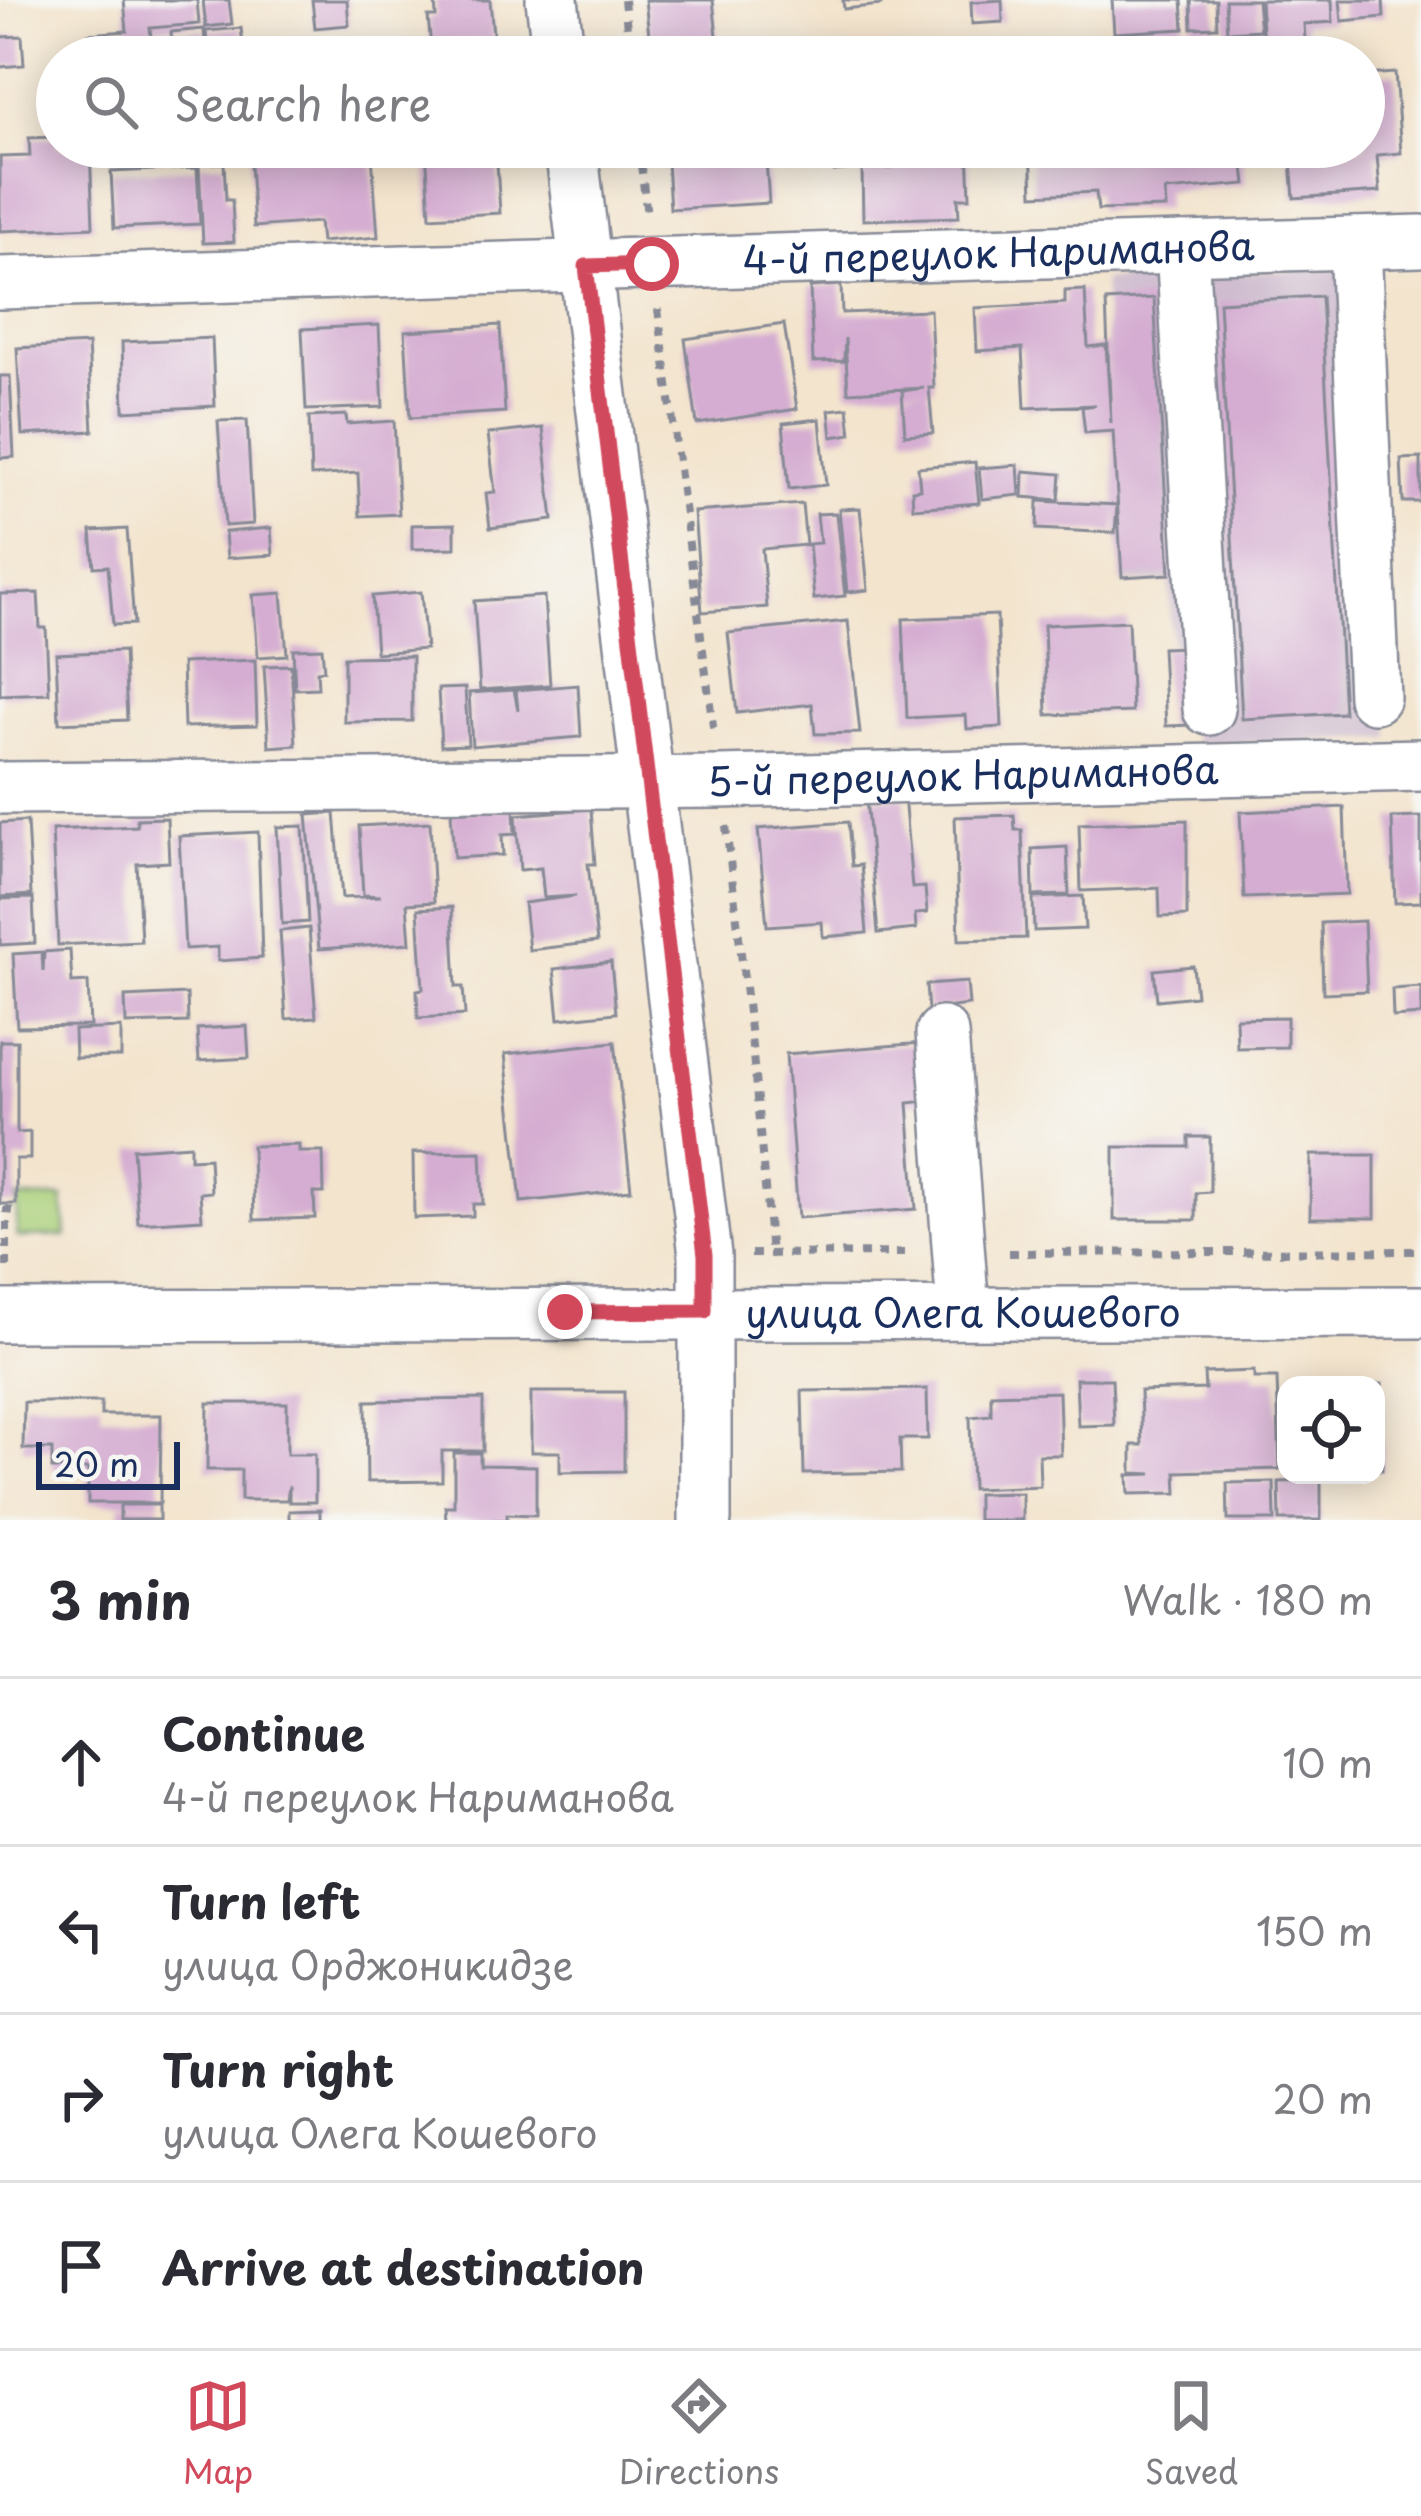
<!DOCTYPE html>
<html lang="en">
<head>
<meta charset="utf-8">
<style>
  :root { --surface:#fff; --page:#f7f7f7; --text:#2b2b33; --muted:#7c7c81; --line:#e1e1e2; --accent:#d1495b }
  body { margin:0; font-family:"Playpen Sans",sans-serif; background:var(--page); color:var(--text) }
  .controls { position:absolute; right:36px; bottom:36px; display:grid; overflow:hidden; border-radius:24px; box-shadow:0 6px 30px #0003 }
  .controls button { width:108px; height:108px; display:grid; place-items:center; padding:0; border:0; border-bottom:3px solid var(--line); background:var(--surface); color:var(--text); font:60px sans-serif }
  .scale { position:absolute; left:36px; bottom:30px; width:144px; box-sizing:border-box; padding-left:12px; border:6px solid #1b2f5e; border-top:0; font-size:33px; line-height:42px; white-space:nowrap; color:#1b2f5e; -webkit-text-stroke:9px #f6f6f2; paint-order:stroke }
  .stop { position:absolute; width:36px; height:36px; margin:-27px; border:9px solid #d1495b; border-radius:50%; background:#fff }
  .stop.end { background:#d1495b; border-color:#fff; box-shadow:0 3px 12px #0008 }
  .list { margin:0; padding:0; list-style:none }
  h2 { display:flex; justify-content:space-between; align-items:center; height:156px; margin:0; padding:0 48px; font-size:51px }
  h2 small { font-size:39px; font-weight:400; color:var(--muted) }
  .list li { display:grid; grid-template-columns:78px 1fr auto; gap:36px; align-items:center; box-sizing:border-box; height:168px; padding:0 48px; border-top:3px solid var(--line) }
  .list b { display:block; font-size:45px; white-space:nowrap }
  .list p { margin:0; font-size:39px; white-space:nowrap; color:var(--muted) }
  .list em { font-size:39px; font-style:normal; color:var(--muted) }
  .icon { flex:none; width:66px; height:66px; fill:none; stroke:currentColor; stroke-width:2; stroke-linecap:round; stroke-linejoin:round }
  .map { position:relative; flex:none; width:1421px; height:1520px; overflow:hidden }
  .search { position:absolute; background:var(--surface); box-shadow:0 6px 30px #0003; left:36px; right:36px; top:36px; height:132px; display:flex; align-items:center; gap:30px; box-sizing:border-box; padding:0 42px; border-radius:66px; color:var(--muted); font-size:45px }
  .sheet { height:828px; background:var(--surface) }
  nav { display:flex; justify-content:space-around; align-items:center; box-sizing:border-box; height:168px; border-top:3px solid var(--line); background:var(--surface); font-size:33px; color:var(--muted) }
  nav a { display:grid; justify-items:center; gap:6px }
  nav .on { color:var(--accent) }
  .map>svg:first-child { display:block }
  .industrial { fill:#cfbdcf }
  .green { fill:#abd079; stroke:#63806c; stroke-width:3 }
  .building { fill:#d5add2 }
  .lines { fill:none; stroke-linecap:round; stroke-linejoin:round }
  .minor-casing { stroke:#878a96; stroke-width:56 }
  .path { stroke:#878a96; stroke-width:8; stroke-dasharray:9 9; stroke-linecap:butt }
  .minor { stroke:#fff; stroke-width:51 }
  .route { stroke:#d1495b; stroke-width:15 }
  .labels { text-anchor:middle; stroke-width:10; stroke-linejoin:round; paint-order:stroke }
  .street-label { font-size:39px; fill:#1b2f5e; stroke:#f6f6f2 }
</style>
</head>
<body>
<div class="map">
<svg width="1421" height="1520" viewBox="0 0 1421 1520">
  <rect width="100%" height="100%" fill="#f6f6f2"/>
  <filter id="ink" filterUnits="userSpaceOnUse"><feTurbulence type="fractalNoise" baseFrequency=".00833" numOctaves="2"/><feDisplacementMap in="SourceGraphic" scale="24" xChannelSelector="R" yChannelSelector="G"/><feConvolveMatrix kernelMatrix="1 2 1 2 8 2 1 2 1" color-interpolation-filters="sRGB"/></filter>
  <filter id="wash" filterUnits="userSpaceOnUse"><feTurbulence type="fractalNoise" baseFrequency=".004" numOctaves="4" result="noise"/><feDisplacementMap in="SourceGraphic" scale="48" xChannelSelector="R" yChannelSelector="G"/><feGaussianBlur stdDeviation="2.7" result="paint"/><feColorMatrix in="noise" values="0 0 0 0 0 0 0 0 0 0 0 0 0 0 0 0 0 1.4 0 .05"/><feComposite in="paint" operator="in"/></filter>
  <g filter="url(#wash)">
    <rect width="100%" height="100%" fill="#f3e4cd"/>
    <path class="industrial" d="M 1365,267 L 1390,738 L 1194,743 L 1189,646 L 1172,646 L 1169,581 L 1121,583 L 1103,280 Z"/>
    <path class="green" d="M 17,1198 L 63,1198 L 66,1236 L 17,1237 Z"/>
    <g id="blocks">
      <path class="building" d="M 124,0 L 197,0 L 199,24 L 150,28 L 153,57 L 91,57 L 89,34 L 127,31 Z
        M 203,0 L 229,0 L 232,24 L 206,27 Z
        M 312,0 L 347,0 L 349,25 L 315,28 Z
        M 435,0 L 490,0 L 495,57 L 432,57 L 428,17 L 436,17 Z
        M 645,0 L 713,0 L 718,45 L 651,52 Z
        M 843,0 L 881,0 L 881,5 L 844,9 Z
        M 1002,0 L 1003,22 L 972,24 L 971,2 Z
        M 1112,0 L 1182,0 L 1184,29 L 1114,33 Z
        M 1191,0 L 1216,0 L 1217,27 L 1192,28 Z
        M 1225,0 L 1257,0 L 1260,30 L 1227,32 Z
        M 1260,0 L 1332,0 L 1333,22 L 1304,24 L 1306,57 L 1264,57 Z
        M 1340,0 L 1383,0 L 1384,17 L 1342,21 Z
        M 241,28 L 244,53 L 208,56 L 206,31 Z
        M 204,29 L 206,57 L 173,57 L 171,32 Z
        M 22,36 L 24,65 L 0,67 L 0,37 Z
        M 1262,47 L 1262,57 L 1225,57 L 1224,50 Z
        M 1395,73 L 1401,153 L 1377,155 L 1380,192 L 1294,198 L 1290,147 L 1364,147 L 1364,75 Z
        M 57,137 L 57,147 L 90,147 L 93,227 L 0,231 L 0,157 L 30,156 L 29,138 Z
        M 336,147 L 337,158 L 372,155 L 378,237 L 321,242 L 319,222 L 254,227 L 249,148 Z
        M 426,147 L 496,147 L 500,213 L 430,217 Z
        M 666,147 L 765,147 L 769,203 L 670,209 Z
        M 832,147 L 876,147 L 877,169 L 893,168 L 892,147 L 968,147 L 970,198 L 958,198 L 959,217 L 863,220 L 862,168 L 834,171 Z
        M 990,147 L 1020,147 L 1020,156 L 991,158 Z
        M 1031,147 L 1093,147 L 1093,154 L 1123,152 L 1123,147 L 1255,147 L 1255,157 L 1243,158 L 1246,184 L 1165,191 L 1166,208 L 1098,210 L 1096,192 L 1033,195 Z
        M 224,163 L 226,200 L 232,200 L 234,242 L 203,243 L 199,164 Z
        M 197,168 L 200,224 L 114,228 L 111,172 Z
        M 841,285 L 842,313 L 930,310 L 934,388 L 929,388 L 933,433 L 905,435 L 902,391 L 924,388 L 848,392 L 845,338 L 844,361 L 813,362 L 810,287 Z
        M 1085,290 L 1088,347 L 1106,345 L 1111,423 L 1106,301 L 1154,298 L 1170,574 L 1122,577 L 1113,431 L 1085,433 L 1082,407 L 1096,405 L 1025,408 L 1022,348 L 977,351 L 975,308 L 1065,303 L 1065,291 Z
        M 1321,296 L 1344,713 L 1242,719 L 1219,302 Z
        M 784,324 L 797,409 L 697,424 L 685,339 Z
        M 379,325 L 383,407 L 306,410 L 302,329 Z
        M 500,325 L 505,412 L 410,418 L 405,331 Z
        M 212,338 L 215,406 L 124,411 L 122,342 Z
        M 88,344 L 93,431 L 22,435 L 17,348 Z
        M 0,376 L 10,376 L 14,457 L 0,458 Z
        M 848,408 L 851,434 L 832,437 L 829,410 Z
        M 346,415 L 347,424 L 394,421 L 399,514 L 360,516 L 358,473 L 311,476 L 309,417 Z
        M 820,419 L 826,485 L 789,489 L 783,423 Z
        M 247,420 L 253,524 L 225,526 L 218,421 Z
        M 543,428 L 553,520 L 490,528 L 486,493 L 495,492 L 488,434 Z
        M 1421,458 L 1421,502 L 1403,502 L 1401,459 Z
        M 975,462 L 979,503 L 913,508 L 912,490 L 920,489 L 918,467 Z
        M 1018,465 L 1020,495 L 982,499 L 979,468 Z
        M 1024,471 L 1061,474 L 1059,500 L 1023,497 Z
        M 1038,501 L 1117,505 L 1115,533 L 1037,529 Z
        M 802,504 L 806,545 L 762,549 L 767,607 L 702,612 L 694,512 Z
        M 860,508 L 868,590 L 847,592 L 839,509 Z
        M 836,513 L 845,596 L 814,599 L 809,544 L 820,543 L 817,514 Z
        M 455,524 L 455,548 L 412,549 L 412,525 Z
        M 271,528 L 273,555 L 227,558 L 225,532 Z
        M 127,529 L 134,624 L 113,625 L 108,566 L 94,567 L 91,531 Z
        M 421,592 L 426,649 L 376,653 L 372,596 Z
        M 38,593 L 40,628 L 46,628 L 49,693 L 0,695 L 0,594 Z
        M 282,593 L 287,655 L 258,657 L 253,595 Z
        M 544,596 L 550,685 L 480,690 L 474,601 Z
        M 997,615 L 1002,727 L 967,729 L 966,715 L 907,718 L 903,619 Z
        M 848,621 L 860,733 L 815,734 L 812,704 L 737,713 L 728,633 Z
        M 1128,621 L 1132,712 L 1047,715 L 1044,625 Z
        M 1188,647 L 1192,725 L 1166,726 L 1162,648 Z
        M 322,648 L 324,670 L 317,671 L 318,688 L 295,689 L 293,649 Z
        M 124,651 L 127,720 L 59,723 L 56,654 Z
        M 412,656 L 412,721 L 344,722 L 344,657 Z
        M 255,660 L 257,725 L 184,727 L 182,663 Z
        M 291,665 L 296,745 L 269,747 L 264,666 Z
        M 578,685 L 581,737 L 472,746 L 469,693 L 514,690 L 518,710 L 516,690 Z
        M 465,688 L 468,745 L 441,746 L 438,689 Z
        M 904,796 L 912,888 L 925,887 L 927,913 L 915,914 L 916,929 L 878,933 L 866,799 Z
        M 1344,807 L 1347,894 L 1244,898 L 1240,812 Z
        M 514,808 L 515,834 L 502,835 L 503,855 L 454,858 L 451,812 Z
        M 591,809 L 595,864 L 588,864 L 597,942 L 529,950 L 524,903 L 576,896 L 544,898 L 541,868 L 520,870 L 516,815 Z
        M 335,813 L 342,898 L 381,896 L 363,895 L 359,826 L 430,822 L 434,902 L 407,904 L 410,943 L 319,949 L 307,815 Z
        M 1014,815 L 1015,830 L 1022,830 L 1026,938 L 959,940 L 955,817 Z
        M 1421,817 L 1421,902 L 1395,903 L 1392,818 Z
        M 167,818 L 169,862 L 137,864 L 141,941 L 58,945 L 52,830 L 137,826 L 137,819 Z
        M 1187,820 L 1187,916 L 1160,917 L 1159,888 L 1081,891 L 1079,824 Z
        M 27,821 L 31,895 L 0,897 L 0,823 Z
        M 848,822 L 852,866 L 861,865 L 867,933 L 823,937 L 822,922 L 767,926 L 758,829 Z
        M 303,826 L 308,922 L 282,924 L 277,827 Z
        M 258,832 L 262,958 L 218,961 L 218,947 L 185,949 L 179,836 Z
        M 1067,847 L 1069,895 L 1033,896 L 1032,849 Z
        M 1083,896 L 1085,929 L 1034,931 L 1033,898 Z
        M 33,898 L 35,943 L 0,945 L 0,899 Z
        M 452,907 L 456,987 L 463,987 L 465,1015 L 418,1018 L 417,990 L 423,989 L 418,909 Z
        M 1364,921 L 1367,991 L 1323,993 L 1321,923 Z
        M 309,928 L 316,1017 L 286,1019 L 280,931 Z
        M 70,950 L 72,983 L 88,982 L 90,1026 L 17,1027 L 13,954 L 42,952 L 43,971 L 44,952 Z
        M 611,962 L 616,1013 L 559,1019 L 554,969 Z
        M 1193,966 L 1196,996 L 1157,1000 L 1154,970 Z
        M 967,982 L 969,1005 L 928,1010 L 926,985 Z
        M 1421,987 L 1421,1015 L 1393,1017 L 1392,989 Z
        M 187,994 L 188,1022 L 126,1024 L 125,997 Z
        M 1287,1017 L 1287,1047 L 1237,1048 L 1236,1018 Z
        M 247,1026 L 249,1058 L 199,1061 L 197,1029 Z
        M 121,1028 L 121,1057 L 75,1058 L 74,1030 Z
        M 0,1041 L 17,1041 L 17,1133 L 30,1132 L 30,1159 L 16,1159 L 16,1204 L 0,1204 Z
        M 615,1042 L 631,1190 L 521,1202 L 505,1054 Z
        M 922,1043 L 927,1101 L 908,1103 L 916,1209 L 798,1218 L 786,1054 Z
        M 1189,1137 L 1210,1137 L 1210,1192 L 1196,1193 L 1196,1220 L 1114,1220 L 1114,1147 L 1189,1147 Z
        M 190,1145 L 190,1159 L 209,1158 L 211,1192 L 200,1193 L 202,1219 L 138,1223 L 133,1149 Z
        M 299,1145 L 299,1152 L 323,1152 L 324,1193 L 314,1193 L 315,1218 L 254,1220 L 252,1146 Z
        M 481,1152 L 483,1204 L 473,1204 L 473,1216 L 414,1218 L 413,1153 Z
        M 1311,1155 L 1375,1155 L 1375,1218 L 1310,1218 Z
        M 1254,1371 L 1254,1378 L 1277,1378 L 1280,1469 L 1176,1472 L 1177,1493 L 1129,1494 L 1128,1475 L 1152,1474 L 1132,1473 L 1132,1445 L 1142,1445 L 1140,1391 L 1205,1389 L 1204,1373 Z
        M 1076,1379 L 1112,1379 L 1114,1425 L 1078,1426 Z
        M 1376,1384 L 1382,1384 L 1382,1470 L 1376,1470 Z
        M 927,1389 L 928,1439 L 900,1439 L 901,1472 L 804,1474 L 802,1391 Z
        M 531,1392 L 624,1392 L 624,1471 L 560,1472 L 560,1452 L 531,1452 Z
        M 1059,1392 L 1061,1455 L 1039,1455 L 1040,1486 L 972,1489 L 970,1417 L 991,1415 L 991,1394 Z
        M 483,1399 L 483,1451 L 442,1451 L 442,1481 L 367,1482 L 366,1401 Z
        M 24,1402 L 101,1402 L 101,1415 L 161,1415 L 160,1503 L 88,1503 L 88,1471 L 102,1469 L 52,1469 L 52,1449 L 23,1449 Z
        M 208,1403 L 287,1403 L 287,1454 L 315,1454 L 315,1502 L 289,1502 L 289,1486 L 287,1500 L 241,1500 L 241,1470 L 207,1470 Z
        M 454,1453 L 480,1453 L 480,1465 L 536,1466 L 536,1515 L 507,1514 L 507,1520 L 446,1520 L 445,1506 L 454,1506 Z
        M 1321,1481 L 1321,1520 L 1280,1520 L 1279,1482 Z
        M 1274,1482 L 1275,1520 L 1228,1520 L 1227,1483 Z
        M 1022,1493 L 1022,1520 L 977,1520 L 977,1494 Z
        M 120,1505 L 159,1505 L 159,1520 L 120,1520 Z
        M 320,1510 L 320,1520 L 289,1520 L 289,1511 Z"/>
    </g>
  </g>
  <g filter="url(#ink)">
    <use href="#blocks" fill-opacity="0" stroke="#878a96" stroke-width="3"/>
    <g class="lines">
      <defs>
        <g id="minor">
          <path d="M 552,0 L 559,57"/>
          <path d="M 571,147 L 705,1255 L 705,1520"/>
          <path d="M 1355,243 L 1374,697"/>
          <path d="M 1182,248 L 1209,709"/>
          <path id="s1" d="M 0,283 L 1421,241"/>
          <path id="s2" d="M 0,788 L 720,782 L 1421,765"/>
          <path d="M 942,1033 L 963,1311"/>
          <path id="s3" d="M 0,1316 L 1421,1312"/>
        </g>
      </defs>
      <use href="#minor" class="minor-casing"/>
      <path class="path" d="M 624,0 L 630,57
        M 639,147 L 647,216
        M 658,309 L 714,734
        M 726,826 L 753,1055 L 771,1254
        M 1009,1253 L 1421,1251
        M 751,1254 L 910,1253
        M 7,1267 L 7,1210 L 15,1211"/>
      <use href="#minor" class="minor"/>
    </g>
  </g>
  <g class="lines" filter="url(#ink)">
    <path class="route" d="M 565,1312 L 705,1311 L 705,1255 L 586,266 L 652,264"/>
  </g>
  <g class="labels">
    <g class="street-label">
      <text dy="14" stroke="none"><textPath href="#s1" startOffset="999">4-й переулок Нариманова</textPath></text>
      <text dy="14" stroke="none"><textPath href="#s2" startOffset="963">5-й переулок Нариманова</textPath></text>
      <text dy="14" stroke="none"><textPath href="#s3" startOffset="963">улица Олега Кошевого</textPath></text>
    </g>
  </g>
</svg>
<div class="controls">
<button><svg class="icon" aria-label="locate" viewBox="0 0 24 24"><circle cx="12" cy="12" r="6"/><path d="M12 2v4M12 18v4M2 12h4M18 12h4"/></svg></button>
</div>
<div class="scale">20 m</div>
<div class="stop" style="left:652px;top:264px"></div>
<div class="stop end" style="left:565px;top:1312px"></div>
<div class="search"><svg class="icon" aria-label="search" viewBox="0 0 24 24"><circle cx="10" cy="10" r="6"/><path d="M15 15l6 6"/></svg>Search here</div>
</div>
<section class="sheet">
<h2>3 min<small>Walk · 180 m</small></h2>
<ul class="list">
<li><svg class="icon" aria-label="ahead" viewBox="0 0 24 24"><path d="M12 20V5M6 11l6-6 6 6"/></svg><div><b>Continue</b><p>4-й переулок Нариманова</p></div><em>10 m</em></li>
<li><svg class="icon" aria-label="left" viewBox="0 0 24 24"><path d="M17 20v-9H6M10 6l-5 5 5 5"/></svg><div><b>Turn left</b><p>улица Орджоникидзе</p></div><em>150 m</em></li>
<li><svg class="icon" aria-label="right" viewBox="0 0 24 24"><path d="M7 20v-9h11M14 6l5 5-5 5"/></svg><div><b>Turn right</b><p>улица Олега Кошевого</p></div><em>20 m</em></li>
<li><svg class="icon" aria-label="arrive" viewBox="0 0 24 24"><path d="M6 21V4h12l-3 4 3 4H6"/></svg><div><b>Arrive at destination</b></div></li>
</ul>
</section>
<nav>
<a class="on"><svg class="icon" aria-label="map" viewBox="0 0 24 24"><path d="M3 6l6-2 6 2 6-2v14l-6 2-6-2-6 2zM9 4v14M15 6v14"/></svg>Map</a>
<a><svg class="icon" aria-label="directions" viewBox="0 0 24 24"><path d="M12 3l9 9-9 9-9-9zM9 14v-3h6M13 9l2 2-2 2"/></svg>Directions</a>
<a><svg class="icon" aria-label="saved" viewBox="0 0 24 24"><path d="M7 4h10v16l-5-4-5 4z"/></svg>Saved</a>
</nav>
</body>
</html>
